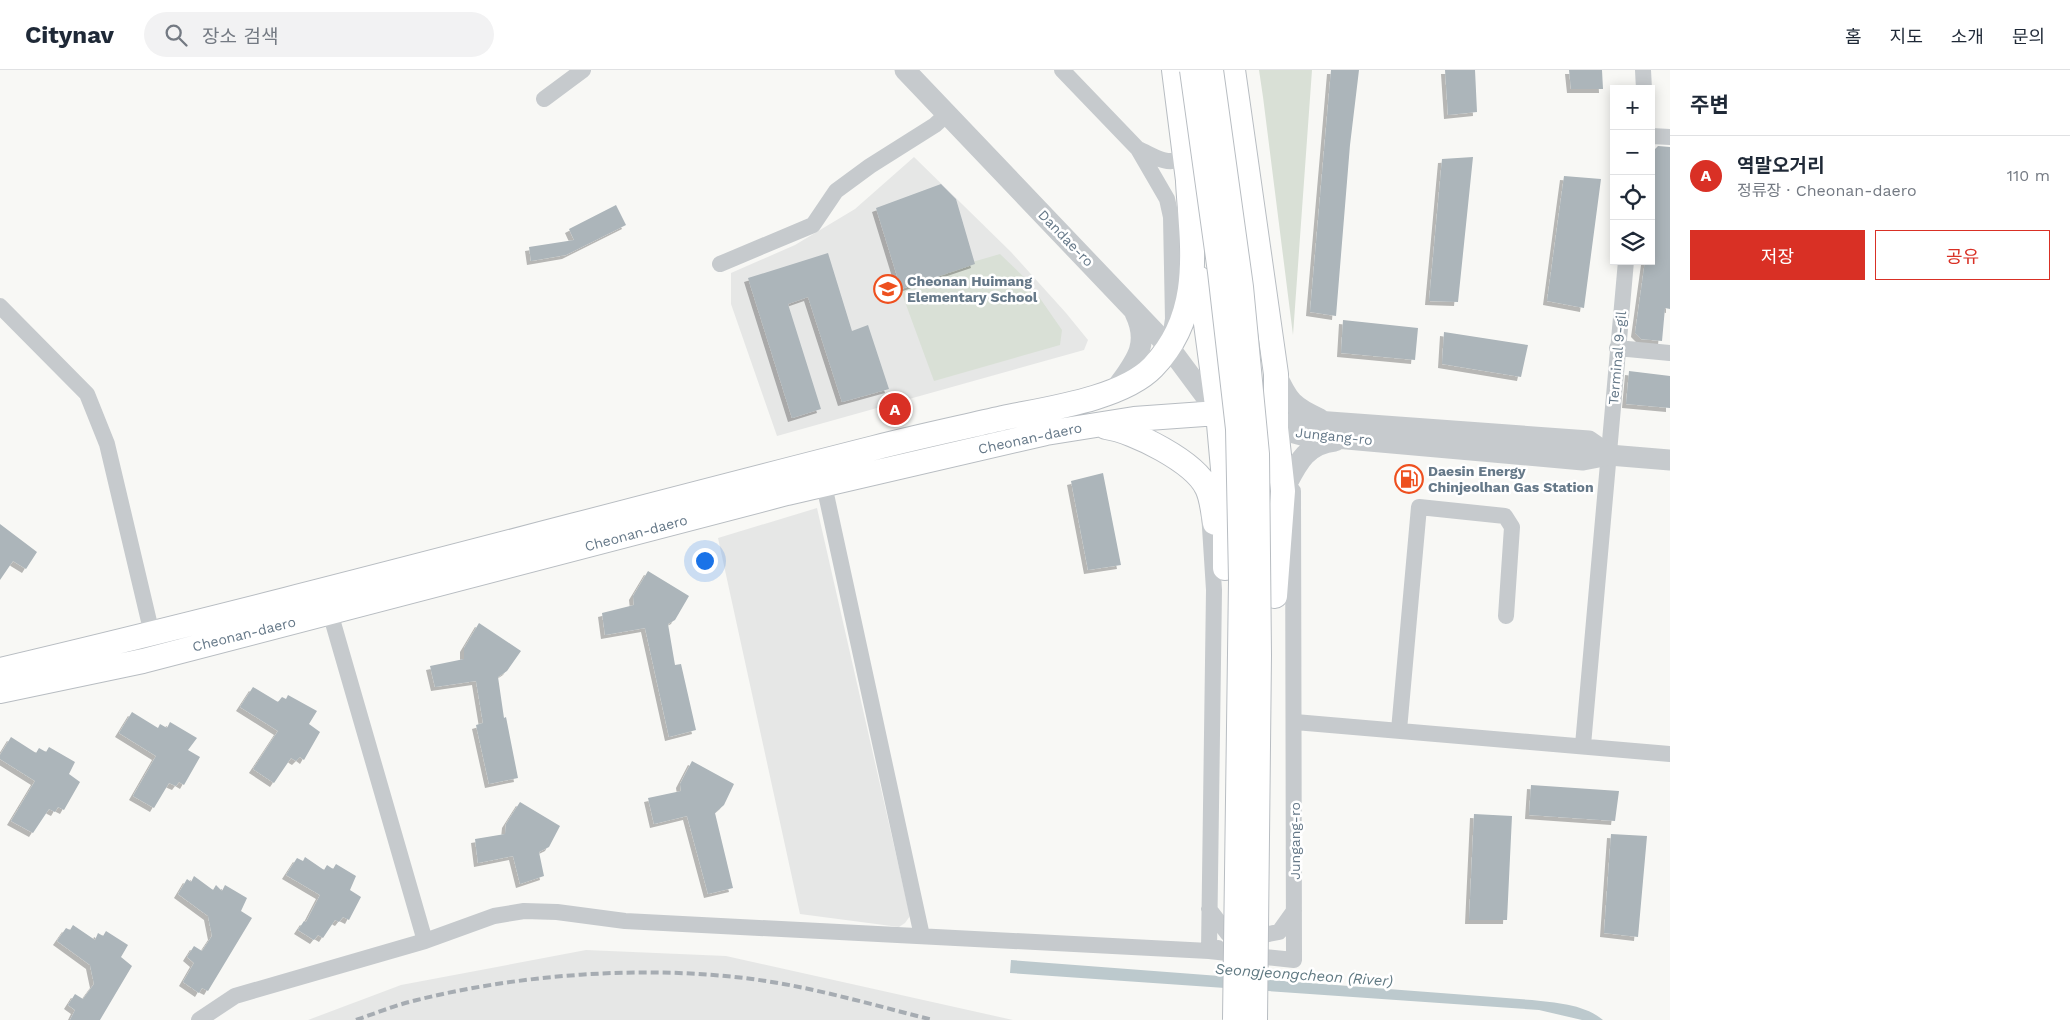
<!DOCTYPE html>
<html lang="ko">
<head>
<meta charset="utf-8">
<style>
  :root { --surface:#fff; --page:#f2f2f3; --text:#1f2937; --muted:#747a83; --line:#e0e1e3; --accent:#d93025 }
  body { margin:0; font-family:"Work Sans","Noto Sans KR",sans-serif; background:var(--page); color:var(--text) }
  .controls { position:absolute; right:15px; top:15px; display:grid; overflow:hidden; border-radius:0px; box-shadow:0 2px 12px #0003 }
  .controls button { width:45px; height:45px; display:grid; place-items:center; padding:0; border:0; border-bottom:1px solid var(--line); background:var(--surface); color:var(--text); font:25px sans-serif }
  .you { position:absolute; left:704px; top:490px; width:18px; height:18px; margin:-12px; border:4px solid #fff; border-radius:50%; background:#1a73e8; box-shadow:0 0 0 8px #1a73e833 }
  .badge { display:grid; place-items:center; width:32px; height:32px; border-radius:50%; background:var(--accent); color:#fff; font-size:16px; font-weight:700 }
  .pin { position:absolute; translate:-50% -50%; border:2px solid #fff; box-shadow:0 1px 5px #0006 }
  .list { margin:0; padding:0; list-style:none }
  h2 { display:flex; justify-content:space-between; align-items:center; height:65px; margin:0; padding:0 20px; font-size:21px }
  h2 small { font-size:16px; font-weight:400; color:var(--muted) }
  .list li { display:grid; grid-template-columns:32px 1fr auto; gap:15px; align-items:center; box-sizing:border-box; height:80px; padding:0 20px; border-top:1px solid var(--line) }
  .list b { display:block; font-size:19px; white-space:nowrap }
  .list p { margin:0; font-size:16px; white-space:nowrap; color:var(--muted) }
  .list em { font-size:16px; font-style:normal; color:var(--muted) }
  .actions { display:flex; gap:10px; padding:15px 20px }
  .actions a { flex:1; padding:11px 0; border:1px solid var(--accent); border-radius:0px; text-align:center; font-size:18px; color:var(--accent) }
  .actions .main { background:var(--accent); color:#fff }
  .icon { flex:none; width:28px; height:28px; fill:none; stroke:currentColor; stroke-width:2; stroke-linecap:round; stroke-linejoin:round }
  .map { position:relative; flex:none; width:1670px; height:950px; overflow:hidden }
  header { display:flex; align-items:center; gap:30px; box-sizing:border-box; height:70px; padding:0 25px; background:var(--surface); border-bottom:1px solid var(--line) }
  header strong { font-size:24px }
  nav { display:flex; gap:28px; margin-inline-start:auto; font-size:18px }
  .search { width:350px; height:45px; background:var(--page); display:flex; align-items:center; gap:12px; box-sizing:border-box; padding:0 18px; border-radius:28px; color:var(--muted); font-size:19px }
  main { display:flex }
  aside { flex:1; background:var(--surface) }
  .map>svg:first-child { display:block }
  .built { fill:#e6e7e6 }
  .green { fill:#d9e0d6 }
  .water { fill:#bcc9cd }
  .building { fill:#acb5ba; filter:url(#shadow) }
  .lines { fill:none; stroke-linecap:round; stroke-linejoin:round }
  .secondary-casing { stroke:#b8bdc2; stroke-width:26 }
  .minor { stroke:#c6cacd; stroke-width:16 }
  .tertiary { stroke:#c6cacd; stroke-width:21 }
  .secondary { stroke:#fff; stroke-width:24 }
  .rail { stroke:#a6acb2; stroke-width:4; stroke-dasharray:8 4; stroke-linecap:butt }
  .secondary-bridge-casing { stroke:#b8bdc2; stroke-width:26; stroke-linecap:butt }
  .secondary-bridge { stroke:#fff; stroke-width:24 }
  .labels { text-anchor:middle; stroke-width:5; stroke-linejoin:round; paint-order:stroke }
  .street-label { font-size:14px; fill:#657888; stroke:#fff }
  .poi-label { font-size:14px; font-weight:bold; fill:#657888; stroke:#fff; text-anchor:start }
  .water-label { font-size:15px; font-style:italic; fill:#617a83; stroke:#fff }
</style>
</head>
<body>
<header>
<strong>Citynav</strong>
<div class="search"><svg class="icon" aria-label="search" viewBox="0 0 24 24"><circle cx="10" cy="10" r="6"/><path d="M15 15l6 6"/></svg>장소 검색</div>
<nav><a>홈</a><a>지도</a><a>소개</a><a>문의</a></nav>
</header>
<main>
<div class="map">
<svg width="1670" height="950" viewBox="0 0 1670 950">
  <defs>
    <filter id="shadow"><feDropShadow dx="-4" dy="4" stdDeviation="0" flood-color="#0004"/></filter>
  </defs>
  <rect width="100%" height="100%" fill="#f8f8f5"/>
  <path class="built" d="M 914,87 L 1011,182 L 1066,243 L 1088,270 L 1084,280 L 777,366 L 731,234 L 731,203 L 795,175 L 855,139 Z
    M 817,438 L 910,846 L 905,853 L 899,857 L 800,844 L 718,468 Z
    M 586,880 L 726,886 L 1013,950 L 308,950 L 401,915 Z"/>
  <path class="green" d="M 1259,0 L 1312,0 L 1293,265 L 1263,27 Z
    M 1000,184 L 1028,211 L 1062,260 L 1060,275 L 934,311 L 901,221 L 938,202 Z"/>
  <path class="water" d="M 1011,890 L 1532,930 C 1556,933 1584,934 1603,950 L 1582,950 L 1539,940 L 1010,903 Z"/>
  <path class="building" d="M 1331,0 L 1359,0 L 1350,75 L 1336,246 L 1310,242 Z
    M 1445,0 L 1475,0 L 1477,42 L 1448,45 Z
    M 1569,0 L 1602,0 L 1603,19 L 1571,19 Z
    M 1658,76 L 1670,77 L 1670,239 L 1665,238 L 1662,271 L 1641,269 L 1635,263 L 1645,191 L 1651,191 L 1651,92 L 1652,82 Z
    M 1473,87 L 1458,232 L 1429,231 L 1442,89 Z
    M 1564,106 L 1601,109 L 1584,238 L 1547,231 Z
    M 941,114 L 956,129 L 975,194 L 901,219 L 876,138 Z
    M 616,135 L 626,155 L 566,185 L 531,191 L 529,177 L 574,170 L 569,159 Z
    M 828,183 L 852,261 L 868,255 L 889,319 L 842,332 L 808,227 L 788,234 L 821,339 L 792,348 L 748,208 Z
    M 1343,250 L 1418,258 L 1415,290 L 1341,283 Z
    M 1444,262 L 1528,275 L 1521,307 L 1442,294 Z
    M 1629,301 L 1670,306 L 1670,338 L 1626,334 Z
    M 1103,403 L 1121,495 L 1088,500 L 1071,411 Z
    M 0,454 L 37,482 L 26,499 L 13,491 L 0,510 Z
    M 648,501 L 689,526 L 675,550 L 668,554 L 675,595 L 681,594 L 696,660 L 669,667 L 645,558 L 605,565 L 602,543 L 634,535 L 633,526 Z
    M 479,553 L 521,581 L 507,601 L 498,607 L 504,648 L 506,647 L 518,708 L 489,714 L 476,655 L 483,653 L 476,611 L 435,617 L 430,596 L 464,589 L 464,578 Z
    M 253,617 L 278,632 L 282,627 L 286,629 L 288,625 L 317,641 L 309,654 L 320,662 L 304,690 L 300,687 L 296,691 L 291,688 L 274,713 L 253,699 L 278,661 L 240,637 Z
    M 132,642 L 158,658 L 160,654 L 167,658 L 170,652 L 197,668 L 188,680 L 200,687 L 184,715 L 179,712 L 176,716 L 169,713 L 154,738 L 133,726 L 156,686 L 119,663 Z
    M 11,667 L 36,683 L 39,678 L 46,682 L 49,677 L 75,692 L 69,704 L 80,712 L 64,740 L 58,737 L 55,742 L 49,739 L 33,763 L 11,751 L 35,711 L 0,689 L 0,685 Z
    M 692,691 L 734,714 L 724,735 L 715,743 L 733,818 L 708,824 L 687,746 L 654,754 L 648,728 L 681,721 L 680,714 Z
    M 1531,715 L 1619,721 L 1615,751 L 1529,745 Z
    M 520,732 L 560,756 L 549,777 L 539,782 L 544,806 L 520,814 L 513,786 L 478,793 L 475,769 L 505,764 L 506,754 Z
    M 1474,744 L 1512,746 L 1507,850 L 1469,850 Z
    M 1611,764 L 1647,766 L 1638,867 L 1604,863 Z
    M 305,787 L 324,800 L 327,795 L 333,799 L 336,794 L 356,806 L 350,820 L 361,827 L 349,850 L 343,847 L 339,852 L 335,850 L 323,868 L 318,865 L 314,870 L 298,860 L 304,851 L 306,852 L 320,825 L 286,805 L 297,788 L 303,791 Z
    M 194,806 L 213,820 L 216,815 L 222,821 L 225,815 L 247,828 L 241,841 L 252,848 L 208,921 L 202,918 L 199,923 L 183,912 L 194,893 L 187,887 L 194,876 L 202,881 L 212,866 L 208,846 L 178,824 L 187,809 L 191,812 Z
    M 73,855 L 95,870 L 98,863 L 103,866 L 106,861 L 128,875 L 121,887 L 132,896 L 100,950 L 70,950 L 75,940 L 68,935 L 75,924 L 83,929 L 94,914 L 90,895 L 57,871 L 66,858 L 70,860 Z"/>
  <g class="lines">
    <defs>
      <path id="secondary" d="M 1174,0 L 1190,126
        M 1233,0 L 1276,304 L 1276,358 L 1283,421 L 1275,526
        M 1200,209 L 1218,343 L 1225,421 L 1225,498
        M 1106,357 C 1134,361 1195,392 1207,418 C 1212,428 1213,442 1215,453
        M 0,600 C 293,531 582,452 874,378 C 917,367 960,358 1003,348 C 1046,339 1122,329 1153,297 C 1204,244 1192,178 1188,112
        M 0,621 L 143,591 L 787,423 L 1046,363 L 1134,349 L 1218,343 L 1276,358"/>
    </defs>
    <use href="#secondary" class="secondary-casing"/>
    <path class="minor" d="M 1062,0 L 1138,79 L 1167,129 L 1171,147 L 1173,249 L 1171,262
      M 1643,0 L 1644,19
      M 544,29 L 583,0
      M 1651,66 L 1670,67
      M 1138,79 C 1151,84 1166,96 1180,89 L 1184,78
      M 720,194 L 813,155 L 836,121 L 870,96 L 935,55 L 947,44
      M 0,236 L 87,324 L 107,374 L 152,564
      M 1617,278 L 1670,283
      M 824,415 L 922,866
      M 1209,442 L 1214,520 L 1209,881 L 1218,878
      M 327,532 L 425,871
      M 1295,652 L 1670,684
      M 1399,660 L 1419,437 L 1505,446 L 1512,457 L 1506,546
      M 1583,675 L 1626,191
      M 1209,839 L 1228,864 L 1247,868 L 1279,862 L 1294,841
      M 199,950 L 235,926 L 425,871 L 494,846 L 524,841 L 557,842 L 625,851 L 1209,881 L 1294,890 L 1293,421"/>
    <path class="tertiary" d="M 905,0 L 1169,277 L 1218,343
      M 1276,304 C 1288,331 1293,337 1320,349
      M 1115,320 C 1134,293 1151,276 1135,243
      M 1276,358 L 1302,365 L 1583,390 L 1609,385 L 1670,390
      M 1276,358 L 1302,350 L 1589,371 L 1609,385
      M 1283,421 C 1296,397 1304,374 1335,371"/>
    <use href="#secondary" class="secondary"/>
    <path class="rail" d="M 356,950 C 376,943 396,935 417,930 C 521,904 646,895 752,909 C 813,917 873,935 933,950"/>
    <defs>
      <path id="secondary-bridge" d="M 1192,0 L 1220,202 L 1238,359 L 1241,510 L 1235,950
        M 1211,0 L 1241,217 L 1257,384 L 1259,585 L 1255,950"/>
    </defs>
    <use href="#secondary-bridge" class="secondary-bridge-casing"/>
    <use href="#secondary-bridge" class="secondary-bridge"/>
  </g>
  <defs>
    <symbol id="school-ring" viewBox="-11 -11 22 22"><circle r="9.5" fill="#fff" stroke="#ee501f" stroke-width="1.5"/><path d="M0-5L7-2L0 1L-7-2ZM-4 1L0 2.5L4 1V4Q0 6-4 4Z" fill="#ee501f"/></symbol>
    <symbol id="fuel-ring" viewBox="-11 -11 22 22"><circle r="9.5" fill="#fff" stroke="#ee501f" stroke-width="1.5"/><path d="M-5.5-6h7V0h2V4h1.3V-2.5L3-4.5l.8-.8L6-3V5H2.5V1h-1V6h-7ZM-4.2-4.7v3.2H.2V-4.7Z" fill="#ee501f"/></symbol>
  </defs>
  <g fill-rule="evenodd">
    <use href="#school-ring" x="872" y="203" width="32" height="32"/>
    <use href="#fuel-ring" x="1393" y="393" width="32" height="32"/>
  </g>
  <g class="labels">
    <g class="street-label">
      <text transform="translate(1066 168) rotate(46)" y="5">Dandae-ro</text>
      <text transform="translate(1617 288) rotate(-85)" y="5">Terminal 9-gil</text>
      <text transform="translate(1334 366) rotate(6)" y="5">Jungang-ro</text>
      <text transform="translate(1030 368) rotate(-12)" y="5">Cheonan-daero</text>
      <text transform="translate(636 463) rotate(-15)" y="5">Cheonan-daero</text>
      <text transform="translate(244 564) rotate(-14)" y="5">Cheonan-daero</text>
      <text transform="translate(1295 771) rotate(-90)" y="5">Jungang-ro</text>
    </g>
    <g class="poi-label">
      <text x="907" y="216">Cheonan Huimang<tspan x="907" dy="16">Elementary School</tspan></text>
      <text x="1428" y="406">Daesin Energy<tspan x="1428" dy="16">Chinjeolhan Gas Station</tspan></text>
    </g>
    <g class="water-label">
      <text transform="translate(1304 905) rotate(4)" y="5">Seongjeongcheon (River)</text>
    </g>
  </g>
</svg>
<div class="controls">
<button>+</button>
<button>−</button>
<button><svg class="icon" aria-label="locate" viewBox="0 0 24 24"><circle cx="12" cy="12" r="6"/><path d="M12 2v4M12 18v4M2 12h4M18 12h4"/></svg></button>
<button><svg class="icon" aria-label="layers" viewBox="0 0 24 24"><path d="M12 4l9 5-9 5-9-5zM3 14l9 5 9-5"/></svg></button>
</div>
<div class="you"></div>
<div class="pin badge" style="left:895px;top:339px">A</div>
</div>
<aside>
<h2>주변<small></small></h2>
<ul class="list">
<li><span class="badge">A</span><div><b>역말오거리</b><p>정류장 · Cheonan-daero</p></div><em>110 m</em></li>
</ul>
<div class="actions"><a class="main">저장</a><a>공유</a></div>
</aside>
</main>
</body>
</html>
